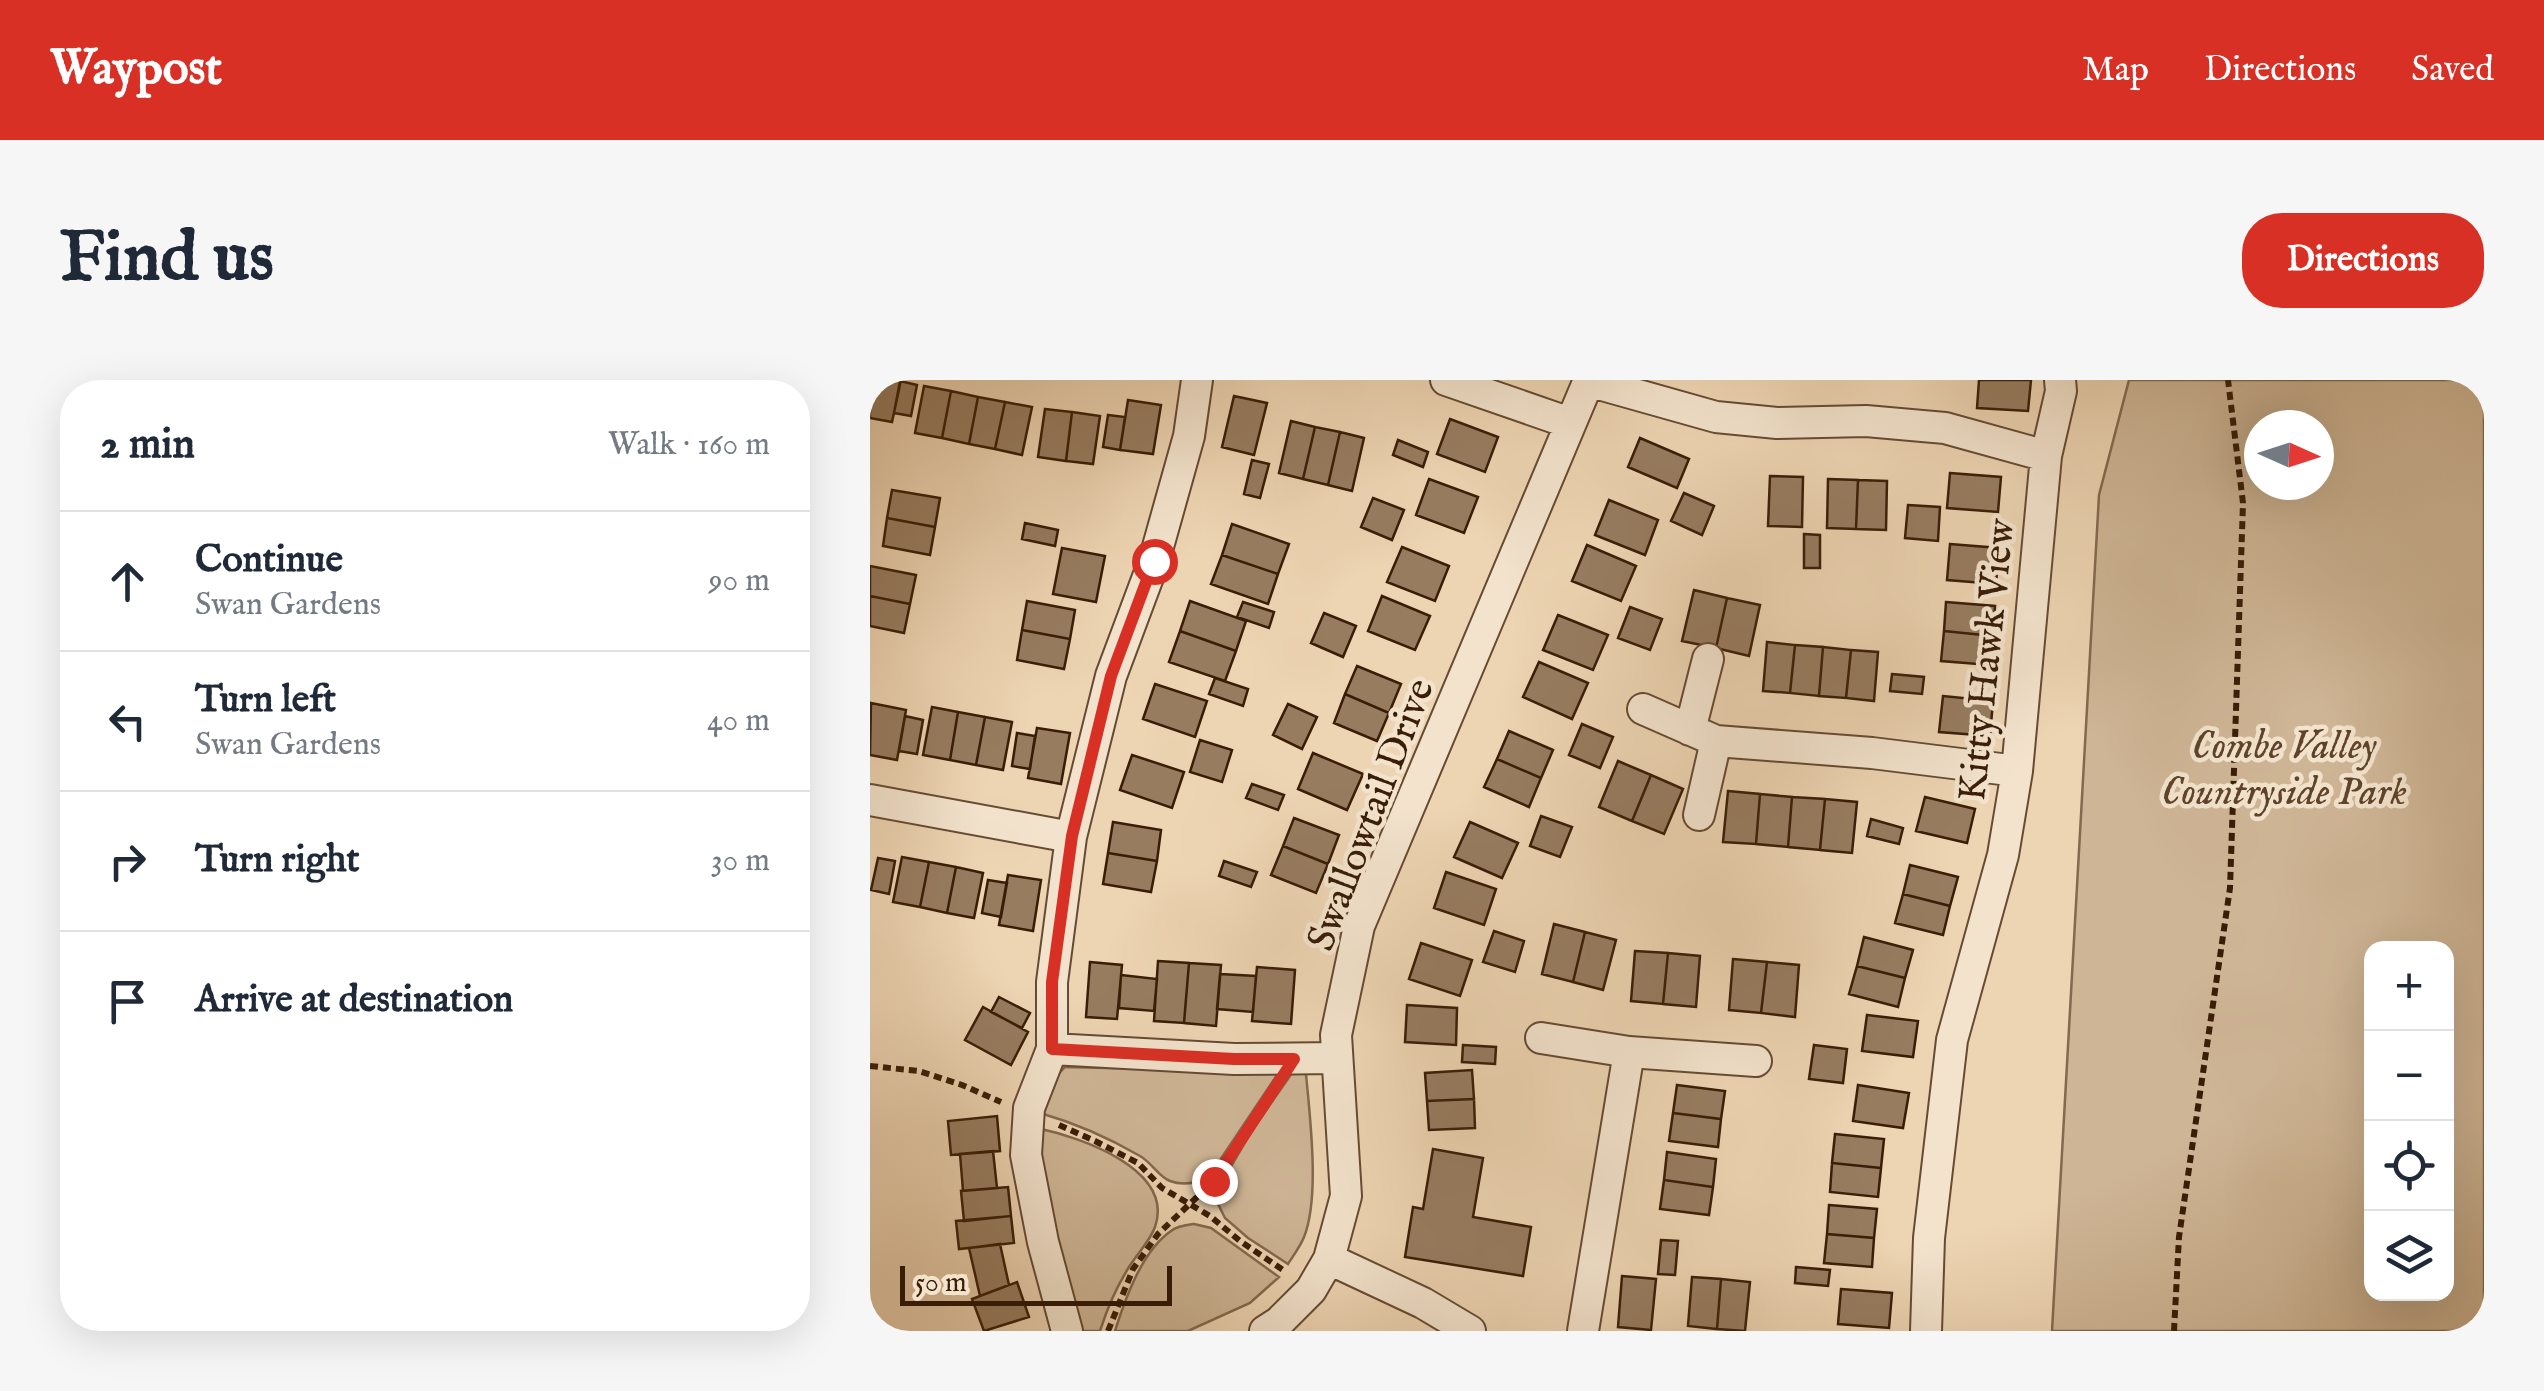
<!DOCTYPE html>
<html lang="en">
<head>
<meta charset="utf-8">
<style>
  :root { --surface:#fff; --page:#f6f6f7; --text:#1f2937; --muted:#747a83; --line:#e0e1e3; --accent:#d93025 }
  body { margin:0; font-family:"IM FELL English",serif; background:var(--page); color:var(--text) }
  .controls { position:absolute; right:30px; bottom:30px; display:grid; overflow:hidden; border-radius:20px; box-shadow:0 10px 40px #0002 }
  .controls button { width:90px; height:90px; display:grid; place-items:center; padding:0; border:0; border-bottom:2px solid var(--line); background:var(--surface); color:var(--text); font:50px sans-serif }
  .compass { position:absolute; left:1374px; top:30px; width:90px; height:90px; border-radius:50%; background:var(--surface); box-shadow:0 10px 40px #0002; rotate:93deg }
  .scale { position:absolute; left:30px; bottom:25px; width:272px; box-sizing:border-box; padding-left:10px; border:5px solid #391d07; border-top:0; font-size:28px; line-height:35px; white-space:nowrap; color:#391d07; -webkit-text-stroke:8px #f3e3cd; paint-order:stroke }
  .stop { position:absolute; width:30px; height:30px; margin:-22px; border:8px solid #d93025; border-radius:50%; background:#fff }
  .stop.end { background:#d93025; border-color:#fff; box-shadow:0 2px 10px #0008 }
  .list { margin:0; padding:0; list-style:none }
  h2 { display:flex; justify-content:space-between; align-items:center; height:130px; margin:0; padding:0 40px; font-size:42px }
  h2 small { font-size:32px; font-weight:400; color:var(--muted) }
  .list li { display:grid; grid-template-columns:65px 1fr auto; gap:30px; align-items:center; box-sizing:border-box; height:140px; padding:0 40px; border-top:2px solid var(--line) }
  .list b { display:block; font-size:38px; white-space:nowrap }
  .list p { margin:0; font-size:32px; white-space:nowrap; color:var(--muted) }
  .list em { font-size:32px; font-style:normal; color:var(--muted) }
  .icon { flex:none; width:55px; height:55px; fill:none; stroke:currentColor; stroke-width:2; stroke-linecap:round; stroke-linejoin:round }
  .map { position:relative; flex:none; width:1614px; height:951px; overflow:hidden; border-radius:40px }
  header { display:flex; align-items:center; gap:60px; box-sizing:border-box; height:140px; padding:0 50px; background:var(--accent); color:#fff }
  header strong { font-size:48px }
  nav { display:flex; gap:55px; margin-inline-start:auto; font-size:35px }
  .intro { display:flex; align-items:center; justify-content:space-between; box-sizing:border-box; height:240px; padding:0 60px }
  h1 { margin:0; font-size:70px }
  .button { padding:25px 45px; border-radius:40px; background:var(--accent); color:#fff; font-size:35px; font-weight:700 }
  main { display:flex; gap:60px; padding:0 60px }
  aside { flex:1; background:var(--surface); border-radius:40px; box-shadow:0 10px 40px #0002 }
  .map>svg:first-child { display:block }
  .green { fill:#ceb595; stroke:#84694e; stroke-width:2.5; fill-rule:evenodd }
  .building { fill:#977c60; stroke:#391d07; stroke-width:2.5 }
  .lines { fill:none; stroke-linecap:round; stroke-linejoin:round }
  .minor-casing { stroke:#664b32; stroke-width:34 }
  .path { stroke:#391d07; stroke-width:6; stroke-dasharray:8 5; stroke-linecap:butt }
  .minor { stroke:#f3e3cd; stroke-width:30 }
  .route { stroke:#d93025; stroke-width:12 }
  .labels { text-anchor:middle; stroke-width:9; stroke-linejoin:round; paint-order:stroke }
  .street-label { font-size:40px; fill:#391d07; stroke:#f3e3cd }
  .park-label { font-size:40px; font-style:italic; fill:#5e432a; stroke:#f3e3cd }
</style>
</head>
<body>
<header>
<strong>Waypost</strong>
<nav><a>Map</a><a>Directions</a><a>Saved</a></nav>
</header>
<div class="intro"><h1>Find us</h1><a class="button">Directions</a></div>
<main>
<aside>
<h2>2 min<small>Walk · 160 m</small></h2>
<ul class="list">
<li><svg class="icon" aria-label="ahead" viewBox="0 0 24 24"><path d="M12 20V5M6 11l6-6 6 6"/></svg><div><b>Continue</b><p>Swan Gardens</p></div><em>90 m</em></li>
<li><svg class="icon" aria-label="left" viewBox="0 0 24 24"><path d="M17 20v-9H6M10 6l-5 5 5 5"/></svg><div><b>Turn left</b><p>Swan Gardens</p></div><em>40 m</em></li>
<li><svg class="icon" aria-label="right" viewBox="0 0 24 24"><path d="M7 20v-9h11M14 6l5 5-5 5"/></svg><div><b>Turn right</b></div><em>30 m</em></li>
<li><svg class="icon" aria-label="arrive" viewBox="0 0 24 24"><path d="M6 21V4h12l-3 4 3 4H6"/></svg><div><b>Arrive at destination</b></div></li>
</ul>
</aside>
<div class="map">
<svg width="1614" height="951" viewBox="0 0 1614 951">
  <rect width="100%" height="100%" fill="#edd4b2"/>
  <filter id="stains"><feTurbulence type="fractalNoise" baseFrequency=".002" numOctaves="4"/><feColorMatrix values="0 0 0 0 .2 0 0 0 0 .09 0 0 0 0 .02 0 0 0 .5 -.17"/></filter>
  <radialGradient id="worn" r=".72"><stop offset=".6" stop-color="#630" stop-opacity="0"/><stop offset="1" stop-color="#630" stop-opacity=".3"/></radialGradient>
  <path class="green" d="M 1259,0 L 1614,0 L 1614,951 L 1182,951 L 1229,115 ZM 1449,45 L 1449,105 L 1389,105 L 1389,45 ZM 1502,568 L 1576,568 L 1576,914 L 1502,914 Z
    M 195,687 L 409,692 L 338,798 C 326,803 313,806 300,801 C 289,797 281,782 270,776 C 239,758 205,743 170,733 L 177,706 Z
    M 422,693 L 436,694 C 440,738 450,817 434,857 C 430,867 423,876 418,884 L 378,858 L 355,838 L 348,824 L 349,807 L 381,752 Z
    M 167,748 C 210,757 305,789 285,847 C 280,861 267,874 259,887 C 247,906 237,929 230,951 L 210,951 L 184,862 Z
    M 324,844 L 341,848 L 409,897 L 380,923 L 318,951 L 245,951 C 255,919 272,871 301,851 C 307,846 316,845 324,844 Z"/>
  <path class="building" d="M 0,0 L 31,0 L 22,42 L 0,38 Z
    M 1109,0 L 1161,0 L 1158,31 L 1107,28 Z
    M 30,1 L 47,5 L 41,36 L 24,33 Z
    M 54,6 L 81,11 L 72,58 L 45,53 Z
    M 81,11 L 108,17 L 99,64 L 72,58 Z
    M 364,16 L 397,23 L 384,75 L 352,67 Z
    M 108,17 L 135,22 L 125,69 L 99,64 Z
    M 258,20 L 291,25 L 283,74 L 250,70 Z
    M 135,22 L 162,27 L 152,75 L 125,69 Z
    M 175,29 L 202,32 L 196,81 L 168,77 Z
    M 202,32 L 230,36 L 223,84 L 196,81 Z
    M 238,35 L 255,37 L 250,70 L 233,67 Z
    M 580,39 L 628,57 L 615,92 L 567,74 Z
    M 421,41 L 445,47 L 433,99 L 409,93 Z
    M 445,47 L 470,52 L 458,105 L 433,99 Z
    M 470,52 L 494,58 L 482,111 L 458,105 Z
    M 770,58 L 819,79 L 807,108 L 758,87 Z
    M 528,60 L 558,72 L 553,87 L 523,75 Z
    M 382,80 L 399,84 L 390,118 L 374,114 Z
    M 1080,93 L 1131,97 L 1128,132 L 1077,128 Z
    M 900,96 L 933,97 L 932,147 L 898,146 Z
    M 559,99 L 608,117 L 594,153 L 546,135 Z
    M 958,99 L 988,100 L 986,149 L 957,148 Z
    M 988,100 L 1017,101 L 1016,150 L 986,149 Z
    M 22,110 L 70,118 L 65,147 L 17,138 Z
    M 814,113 L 844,126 L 832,155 L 801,141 Z
    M 503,118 L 534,130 L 522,160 L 491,147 Z
    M 739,120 L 788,140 L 775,175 L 725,155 Z
    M 1038,125 L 1070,127 L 1068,161 L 1035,158 Z
    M 17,138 L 65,147 L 60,175 L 13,166 Z
    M 155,143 L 188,150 L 185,166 L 152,159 Z
    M 362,144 L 419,164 L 408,194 L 352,175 Z
    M 934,154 L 950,155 L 950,188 L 934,188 Z
    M 1080,164 L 1129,168 L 1126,204 L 1077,200 Z
    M 717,165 L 766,186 L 751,221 L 702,201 Z
    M 532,167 L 579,186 L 565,221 L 517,202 Z
    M 192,168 L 235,176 L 226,222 L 183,214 Z
    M 352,175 L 408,194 L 398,224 L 341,204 Z
    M 0,186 L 46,195 L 40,224 L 0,216 Z
    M 824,210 L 857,218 L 846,268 L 812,261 Z
    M 0,216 L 40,224 L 34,253 L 0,246 Z
    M 512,216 L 560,236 L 545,270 L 498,251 Z
    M 857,218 L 890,225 L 879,276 L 846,268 Z
    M 157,221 L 205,230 L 200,259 L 152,250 Z
    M 320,221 L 376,241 L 366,271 L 310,251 Z
    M 373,222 L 404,232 L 399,248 L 367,237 Z
    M 1076,222 L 1125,226 L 1123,256 L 1074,251 Z
    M 760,227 L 792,239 L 780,270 L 748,258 Z
    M 454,233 L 486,246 L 473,277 L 441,263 Z
    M 688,235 L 738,255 L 723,290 L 673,270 Z
    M 152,250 L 200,259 L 194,289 L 147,280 Z
    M 310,251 L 366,271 L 355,301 L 299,282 Z
    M 1074,251 L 1123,256 L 1120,285 L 1071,281 Z
    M 897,262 L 925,265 L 920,313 L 893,311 Z
    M 925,265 L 953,267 L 949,316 L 920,313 Z
    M 953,267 L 981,270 L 976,318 L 949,316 Z
    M 981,270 L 1008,272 L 1004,321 L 976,318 Z
    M 669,282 L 718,303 L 702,339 L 653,317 Z
    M 487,286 L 531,304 L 519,333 L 475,314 Z
    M 1022,294 L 1054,297 L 1052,314 L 1020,311 Z
    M 345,298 L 378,309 L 373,326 L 339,314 Z
    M 285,304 L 337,321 L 325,357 L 273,339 Z
    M 475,314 L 519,333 L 507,361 L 464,343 Z
    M 1073,316 L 1123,321 L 1120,356 L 1069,352 Z
    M 1,323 L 36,330 L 27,380 L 0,375 Z
    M 418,324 L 447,337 L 432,369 L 403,355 Z
    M 62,327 L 88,332 L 80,380 L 53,375 Z
    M 88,332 L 115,337 L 106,385 L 80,380 Z
    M 35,336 L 53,340 L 47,374 L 29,371 Z
    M 115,337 L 142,342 L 133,390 L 106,385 Z
    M 712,344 L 743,357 L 730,388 L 699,375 Z
    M 167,348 L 200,353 L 191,404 L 158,398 Z
    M 639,351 L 683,370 L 671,398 L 627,379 Z
    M 147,353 L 165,356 L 160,389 L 142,386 Z
    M 330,360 L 362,370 L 352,402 L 320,392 Z
    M 443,373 L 493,394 L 477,430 L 428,409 Z
    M 262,375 L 314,392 L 302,428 L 250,410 Z
    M 627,379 L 671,398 L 659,427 L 614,407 Z
    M 748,381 L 781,395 L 762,441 L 729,427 Z
    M 781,395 L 813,409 L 794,454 L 762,441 Z
    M 382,404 L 414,415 L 408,430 L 376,418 Z
    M 858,411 L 890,414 L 886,464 L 853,462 Z
    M 890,414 L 922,417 L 918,467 L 886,464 Z
    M 922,417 L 955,419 L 950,470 L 918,467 Z
    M 1055,417 L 1105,429 L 1097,463 L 1046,451 Z
    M 955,419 L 987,422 L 982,473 L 950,470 Z
    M 671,436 L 702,447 L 690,477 L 660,466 Z
    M 424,438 L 469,455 L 458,484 L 413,466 Z
    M 1001,439 L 1033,448 L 1029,464 L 997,456 Z
    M 243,442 L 291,450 L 287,481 L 238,473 Z
    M 600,442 L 648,463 L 632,498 L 584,477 Z
    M 413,466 L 458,484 L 446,513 L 401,495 Z
    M 238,473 L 287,481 L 281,512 L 233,504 Z
    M 32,477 L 59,482 L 50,527 L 23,522 Z
    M 8,478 L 25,481 L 19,514 L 1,510 Z
    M 354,481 L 387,492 L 381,507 L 349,496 Z
    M 59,482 L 86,487 L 77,533 L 50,527 Z
    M 1040,485 L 1088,497 L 1080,526 L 1033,514 Z
    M 86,487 L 113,493 L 104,538 L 77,533 Z
    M 576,492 L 626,509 L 614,545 L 564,528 Z
    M 138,495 L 171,500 L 163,551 L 129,545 Z
    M 118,500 L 137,503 L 131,537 L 112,533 Z
    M 1033,514 L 1080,526 L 1073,555 L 1025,543 Z
    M 684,544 L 715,552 L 703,602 L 672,594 Z
    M 624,551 L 654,561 L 645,592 L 613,582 Z
    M 715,552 L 746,560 L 733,610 L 703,602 Z
    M 994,557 L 1043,570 L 1035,598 L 987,586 Z
    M 551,563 L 602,580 L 590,616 L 539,599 Z
    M 765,571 L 798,573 L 793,624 L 761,621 Z
    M 798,573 L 830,576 L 826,627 L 793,624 Z
    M 863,579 L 897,582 L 891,633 L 859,630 Z
    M 288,581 L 319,583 L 314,643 L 284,641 Z
    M 220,582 L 252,585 L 247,639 L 216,637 Z
    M 897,582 L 929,585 L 925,637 L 891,633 Z
    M 319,583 L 351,585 L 346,646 L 314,643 Z
    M 987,586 L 1035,598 L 1028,627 L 979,614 Z
    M 387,587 L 425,590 L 421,644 L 382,641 Z
    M 350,594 L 386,596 L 383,632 L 347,629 Z
    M 251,595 L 287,599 L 284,631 L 249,628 Z
    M 129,617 L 160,633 L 152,648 L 121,632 Z
    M 537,625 L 587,628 L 586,665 L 535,662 Z
    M 113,627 L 158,652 L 141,685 L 95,660 Z
    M 997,635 L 1048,641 L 1043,677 L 992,671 Z
    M 593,665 L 626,667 L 625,684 L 592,682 Z
    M 944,665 L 977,669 L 973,703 L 939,699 Z
    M 602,690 L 604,719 L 557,721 L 555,693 Z
    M 807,705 L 855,711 L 851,739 L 803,733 Z
    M 988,705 L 1039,713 L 1033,748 L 983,741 Z
    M 604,719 L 605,748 L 559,750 L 557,721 Z
    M 803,733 L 851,739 L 848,767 L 799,761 Z
    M 127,736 L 130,771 L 81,775 L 78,741 Z
    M 965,754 L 1014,759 L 1011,788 L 962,783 Z
    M 563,769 L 613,778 L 603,837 L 661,847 L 653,896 L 535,877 L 543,827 L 553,829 Z
    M 123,771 L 127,808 L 93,811 L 90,774 Z
    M 797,772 L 846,779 L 843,807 L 794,800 Z
    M 962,783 L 1011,788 L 1008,817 L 960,812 Z
    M 794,800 L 843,807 L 839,835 L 790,829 Z
    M 138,807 L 141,836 L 94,841 L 91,811 Z
    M 959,825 L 1007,829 L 1004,858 L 957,854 Z
    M 141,836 L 144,863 L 89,869 L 86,841 Z
    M 957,854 L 1004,858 L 1002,887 L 954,883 Z
    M 791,860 L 808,861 L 805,895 L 788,894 Z
    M 130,864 L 139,905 L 110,916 L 99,868 Z
    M 926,887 L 960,890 L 958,906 L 925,903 Z
    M 752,896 L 786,899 L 781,950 L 748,947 Z
    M 822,897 L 851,899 L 847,949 L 818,946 Z
    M 851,899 L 880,902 L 875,951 L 847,949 Z
    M 147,902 L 159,937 L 114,951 L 102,919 Z
    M 971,909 L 1022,913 L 1019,948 L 968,944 Z"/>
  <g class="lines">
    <defs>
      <path id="minor" d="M 576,0 L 700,43
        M 718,1 L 846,37 L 907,43 L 996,41 L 1075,48 L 1176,76 L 1147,391 L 1133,475 L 1082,660 L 1059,858 L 1056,951
        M 1176,76 L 1191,11 L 1190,0
        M 773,329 L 846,361 L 1002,373 L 1147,391
        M 820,350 L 838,279
        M 0,420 L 201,457
        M 829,435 L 846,361
        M 671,658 L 759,672 L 886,681
        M 182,669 L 364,679 L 467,678
        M 459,879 L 553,923 L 600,951
        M 197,951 L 173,862 L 156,775 L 159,728 L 182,669 L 182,602 L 201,457 L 241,296 L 284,181 L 319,56 L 327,0
        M 395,951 L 409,942 L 441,910 L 459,879 L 476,816 L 466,655 L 489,546 L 719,0
        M 713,951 L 759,672"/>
    </defs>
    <use href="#minor" class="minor-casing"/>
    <path class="path" d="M 0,686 L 49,691 L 92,705 L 131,722
      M 189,745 L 225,761 L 268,783 L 292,808 L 340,836 L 370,861 L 416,892
      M 238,951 L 263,889 L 288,854 L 344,801 L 404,709
      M 1304,951 L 1309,857 L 1360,508 L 1373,123 L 1358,0"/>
    <use href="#minor" class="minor"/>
  </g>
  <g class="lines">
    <path class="route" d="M 284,181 L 241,296 L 202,456 L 182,602 L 182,669 L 364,679 L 424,679 L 344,801"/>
  </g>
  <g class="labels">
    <g class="street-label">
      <text transform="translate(1115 280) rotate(-84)" y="14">Kitty Hawk View</text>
      <text transform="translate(499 434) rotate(-69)" y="14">Swallowtail Drive</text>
    </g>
    <g class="park-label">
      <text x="1414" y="378">Combe Valley<tspan x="1414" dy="46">Countryside Park</tspan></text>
    </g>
  </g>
  <rect width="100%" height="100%" filter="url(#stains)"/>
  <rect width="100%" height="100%" fill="url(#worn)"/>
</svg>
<div class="controls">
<button>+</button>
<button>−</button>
<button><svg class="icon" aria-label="locate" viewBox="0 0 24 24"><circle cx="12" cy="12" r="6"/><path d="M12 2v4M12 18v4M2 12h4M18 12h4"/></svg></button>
<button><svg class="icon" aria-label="layers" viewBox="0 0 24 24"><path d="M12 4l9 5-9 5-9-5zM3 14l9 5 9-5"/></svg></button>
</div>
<svg class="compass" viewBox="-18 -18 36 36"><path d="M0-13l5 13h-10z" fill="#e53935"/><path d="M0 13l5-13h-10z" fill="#747a83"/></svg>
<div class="scale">50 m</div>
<div class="stop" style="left:284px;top:181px"></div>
<div class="stop end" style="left:344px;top:801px"></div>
</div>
</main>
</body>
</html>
